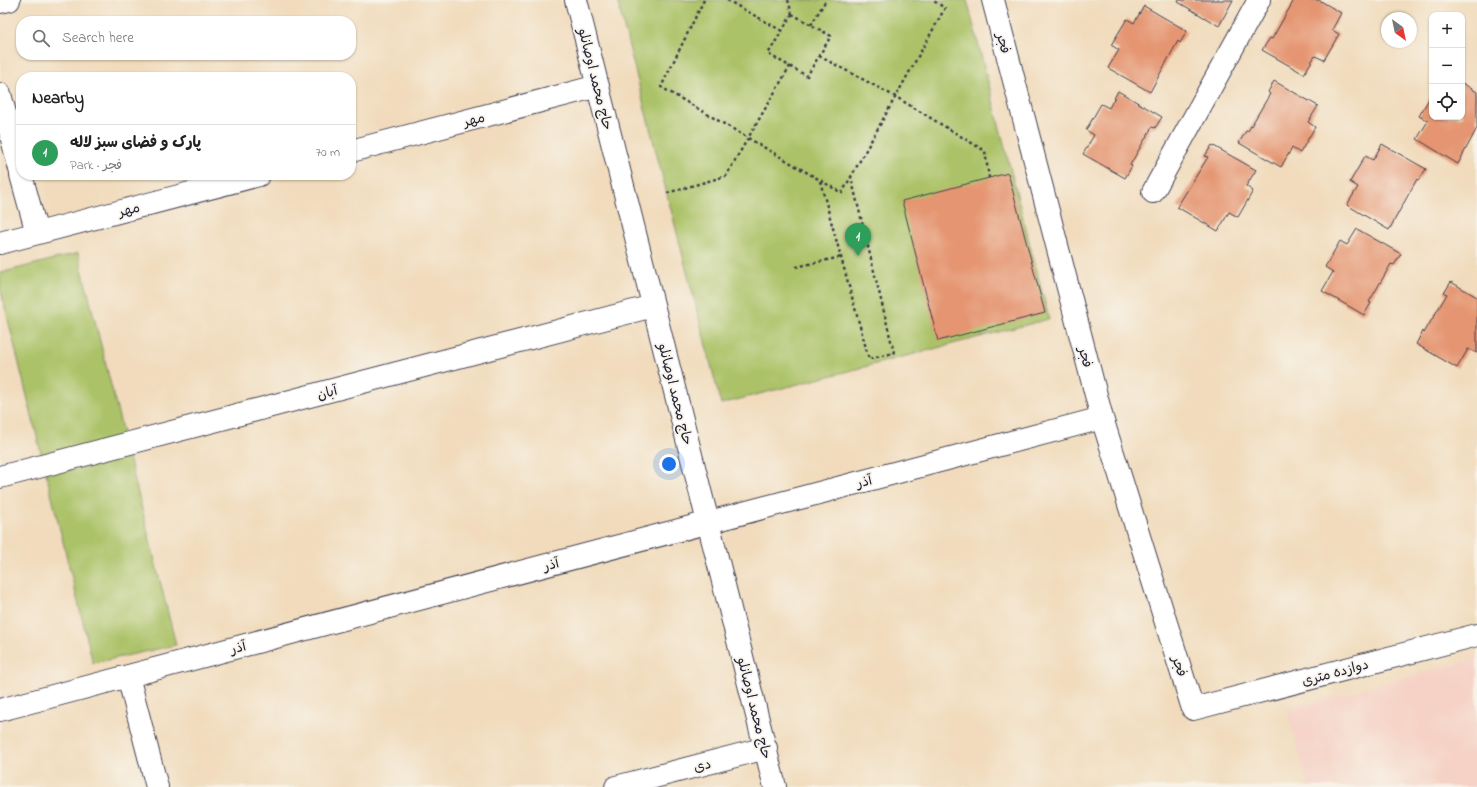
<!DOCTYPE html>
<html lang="en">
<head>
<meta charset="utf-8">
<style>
  :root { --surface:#fff; --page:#f2f2f2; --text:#222; --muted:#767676; --line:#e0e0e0; --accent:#db2777 }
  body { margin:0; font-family:"Indie Flower","Playpen Sans Arabic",sans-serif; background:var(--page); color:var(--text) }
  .controls { position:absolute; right:12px; top:12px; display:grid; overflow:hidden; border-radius:8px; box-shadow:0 1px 3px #0004 }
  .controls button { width:36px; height:36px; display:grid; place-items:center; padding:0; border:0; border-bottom:1px solid var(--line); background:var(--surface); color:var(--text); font:20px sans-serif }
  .compass { position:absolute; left:1381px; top:12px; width:36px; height:36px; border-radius:50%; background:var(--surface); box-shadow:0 1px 3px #0004; rotate:147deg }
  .you { position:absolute; left:669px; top:464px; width:14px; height:14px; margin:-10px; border:3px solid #fff; border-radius:50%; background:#1a73e8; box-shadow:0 0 0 6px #1a73e833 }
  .badge { display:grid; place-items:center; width:26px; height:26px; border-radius:50%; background:var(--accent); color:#fff; font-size:13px; font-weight:700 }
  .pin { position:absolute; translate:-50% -33px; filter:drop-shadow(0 1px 2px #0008) }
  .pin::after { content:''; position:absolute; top:21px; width:14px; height:12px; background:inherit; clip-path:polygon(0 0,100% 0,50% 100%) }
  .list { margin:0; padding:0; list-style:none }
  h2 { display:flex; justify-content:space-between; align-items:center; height:52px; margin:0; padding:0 16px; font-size:17px }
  h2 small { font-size:13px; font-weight:400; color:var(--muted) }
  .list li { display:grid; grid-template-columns:26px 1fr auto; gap:12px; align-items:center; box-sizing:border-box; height:56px; padding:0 16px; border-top:1px solid var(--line) }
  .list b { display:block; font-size:15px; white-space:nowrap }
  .list p { margin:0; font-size:13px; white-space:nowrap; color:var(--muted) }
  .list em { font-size:13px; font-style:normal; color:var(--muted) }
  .icon { flex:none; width:22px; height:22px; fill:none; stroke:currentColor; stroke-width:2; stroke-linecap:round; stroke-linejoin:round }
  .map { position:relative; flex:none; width:1477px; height:787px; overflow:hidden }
  .search { position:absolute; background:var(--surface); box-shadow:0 1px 3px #0004; left:16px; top:16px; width:340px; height:44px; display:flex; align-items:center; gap:10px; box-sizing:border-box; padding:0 14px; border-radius:16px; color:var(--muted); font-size:15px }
  .panel { position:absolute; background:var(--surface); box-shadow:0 1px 3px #0004; left:16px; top:72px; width:340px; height:108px; border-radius:16px }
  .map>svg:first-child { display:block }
  .built { fill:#f6d1c5 }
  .green { fill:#abc267; stroke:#667251 }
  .building { fill:#e59571 }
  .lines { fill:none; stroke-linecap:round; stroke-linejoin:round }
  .minor-casing { stroke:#413e4e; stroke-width:24 }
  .path { stroke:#413e4e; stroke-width:2.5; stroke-dasharray:3 3; stroke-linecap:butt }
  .minor { stroke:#fff; stroke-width:22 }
  .labels { text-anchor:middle; stroke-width:3.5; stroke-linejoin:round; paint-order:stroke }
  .street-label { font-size:14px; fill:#22223b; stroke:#f7f3e8 }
</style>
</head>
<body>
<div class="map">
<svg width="1477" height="787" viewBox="0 0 1477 787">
  <rect width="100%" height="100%" fill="#f7f3e8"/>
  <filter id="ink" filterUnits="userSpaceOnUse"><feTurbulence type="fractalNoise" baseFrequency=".025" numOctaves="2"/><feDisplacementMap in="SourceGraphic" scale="8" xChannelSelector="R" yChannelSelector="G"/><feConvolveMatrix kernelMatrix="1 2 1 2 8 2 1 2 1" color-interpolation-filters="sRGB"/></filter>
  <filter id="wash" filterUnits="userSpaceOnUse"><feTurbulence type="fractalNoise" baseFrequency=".012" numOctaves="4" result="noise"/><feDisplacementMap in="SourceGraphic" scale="16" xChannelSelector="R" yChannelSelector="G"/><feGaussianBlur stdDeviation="0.9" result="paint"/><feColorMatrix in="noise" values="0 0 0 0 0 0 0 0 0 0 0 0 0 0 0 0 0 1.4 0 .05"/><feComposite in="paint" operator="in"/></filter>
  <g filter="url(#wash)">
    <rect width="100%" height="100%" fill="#f1dbbc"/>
    <path class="built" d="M 1477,658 L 1477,787 L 1308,787 L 1287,709 Z"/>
    <path class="green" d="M 617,0 L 967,0 L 1049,319 L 721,404 Z
      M 78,253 L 176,645 L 93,663 L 0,287 L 0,273 Z"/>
    <g id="blocks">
      <path class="building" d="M 1179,0 L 1233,0 L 1219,26 L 1178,2 Z
        M 1294,0 L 1319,0 L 1341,13 L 1332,30 L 1339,34 L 1324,60 L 1315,56 L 1304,74 L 1262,50 L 1270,38 L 1272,39 Z
        M 1144,6 L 1187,31 L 1180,43 L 1178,41 L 1150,92 L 1108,68 L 1119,50 L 1111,45 L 1127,19 L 1134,23 Z
        M 1274,81 L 1318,106 L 1308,122 L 1315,127 L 1300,153 L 1292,148 L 1281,167 L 1239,143 L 1246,131 L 1248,131 L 1270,94 L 1268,92 Z
        M 1462,83 L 1477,92 L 1477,128 L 1458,164 L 1417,139 L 1428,121 L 1419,116 L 1432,94 L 1432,117 L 1462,117 Z
        M 1118,91 L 1162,117 L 1155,128 L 1152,127 L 1130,165 L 1132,166 L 1125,178 L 1083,154 L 1094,135 L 1086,130 L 1101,104 L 1109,108 Z
        M 1382,144 L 1426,169 L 1419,180 L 1417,179 L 1389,230 L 1347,205 L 1358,187 L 1350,182 L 1365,156 L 1373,160 Z
        M 1212,145 L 1256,170 L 1246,186 L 1253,191 L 1238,217 L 1229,212 L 1218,231 L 1177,207 L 1208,157 L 1205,156 Z
        M 1008,173 L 1045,313 L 938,341 L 902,201 Z
        M 1357,229 L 1401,254 L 1394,265 L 1391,264 L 1369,302 L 1371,303 L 1364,315 L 1322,291 L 1333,272 L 1325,267 L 1340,241 L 1347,245 Z
        M 1451,282 L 1477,297 L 1477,353 L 1468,349 L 1457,368 L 1416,344 L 1423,331 L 1424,333 L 1447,294 L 1444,293 Z"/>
    </g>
  </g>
  <g filter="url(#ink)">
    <use href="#blocks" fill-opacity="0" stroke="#413e4e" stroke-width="1"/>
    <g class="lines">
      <defs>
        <path id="minor" d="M 576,0 L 775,787
          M 993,0 L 1102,418 L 1193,709 L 1477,635
          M 0,2 L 9,0
          M 0,94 L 21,173
          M 351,151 L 598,86
          M 21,175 L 37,233
          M 1153,192 L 1259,0
          M 0,243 L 259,175
          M 0,477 L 653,306
          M 128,676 L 157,787
          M 0,710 L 1102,418
          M 616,787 L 766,748"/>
      </defs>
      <use href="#minor" class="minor-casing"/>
      <path class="path" d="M 704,0 L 661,87 L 842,193 L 945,8 L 932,0
        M 727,0 L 782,31
        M 788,0 L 792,14
        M 792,14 L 831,36 L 807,76 L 768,54 Z
        M 811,25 L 826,0
        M 819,56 L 896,97 L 985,151 L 989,178
        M 820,181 L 869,359 L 894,353 L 851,177
        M 667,193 L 726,176 L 790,66
        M 796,267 L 841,257"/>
      <use href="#minor" class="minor"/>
    </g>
  </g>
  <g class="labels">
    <g class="street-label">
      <text transform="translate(1004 43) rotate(75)" y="5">فجر</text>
      <text transform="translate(596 79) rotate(76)" y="5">حاج محمد اوصانلو</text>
      <text transform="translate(474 119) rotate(-15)" y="5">مهر</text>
      <text transform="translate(129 209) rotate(-15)" y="5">مهر</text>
      <text transform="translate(1086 357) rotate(75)" y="5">فجر</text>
      <text transform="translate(327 392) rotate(-15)" y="5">آبان</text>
      <text transform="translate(676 394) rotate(76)" y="5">حاج محمد اوصانلو</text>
      <text transform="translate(864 481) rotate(-15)" y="5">آذر</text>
      <text transform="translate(551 564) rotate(-15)" y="5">آذر</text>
      <text transform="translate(238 647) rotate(-15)" y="5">آذر</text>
      <text transform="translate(1180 666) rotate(72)" y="5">فجر</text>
      <text transform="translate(1335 672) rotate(-15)" y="5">دوازده متری</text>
      <text transform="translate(755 708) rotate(76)" y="5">حاج محمد اوصانلو</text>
      <text transform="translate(702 765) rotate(-15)" y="5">دی</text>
    </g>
  </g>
</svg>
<div class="controls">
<button>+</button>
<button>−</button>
<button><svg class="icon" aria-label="locate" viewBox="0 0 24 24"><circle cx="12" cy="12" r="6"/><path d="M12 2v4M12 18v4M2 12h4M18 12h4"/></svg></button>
</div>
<svg class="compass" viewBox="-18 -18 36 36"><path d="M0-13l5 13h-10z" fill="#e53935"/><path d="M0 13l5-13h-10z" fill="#767676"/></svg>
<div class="you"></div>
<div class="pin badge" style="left:858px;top:256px;background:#2e9e5b">1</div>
<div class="search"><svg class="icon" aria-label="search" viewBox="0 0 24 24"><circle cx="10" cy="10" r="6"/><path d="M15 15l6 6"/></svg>Search here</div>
<section class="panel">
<h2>Nearby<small></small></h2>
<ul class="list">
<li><span class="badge" style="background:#2e9e5b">1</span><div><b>پارک و فضای سبز لاله</b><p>Park · فجر</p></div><em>70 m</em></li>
</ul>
</section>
</div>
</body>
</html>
